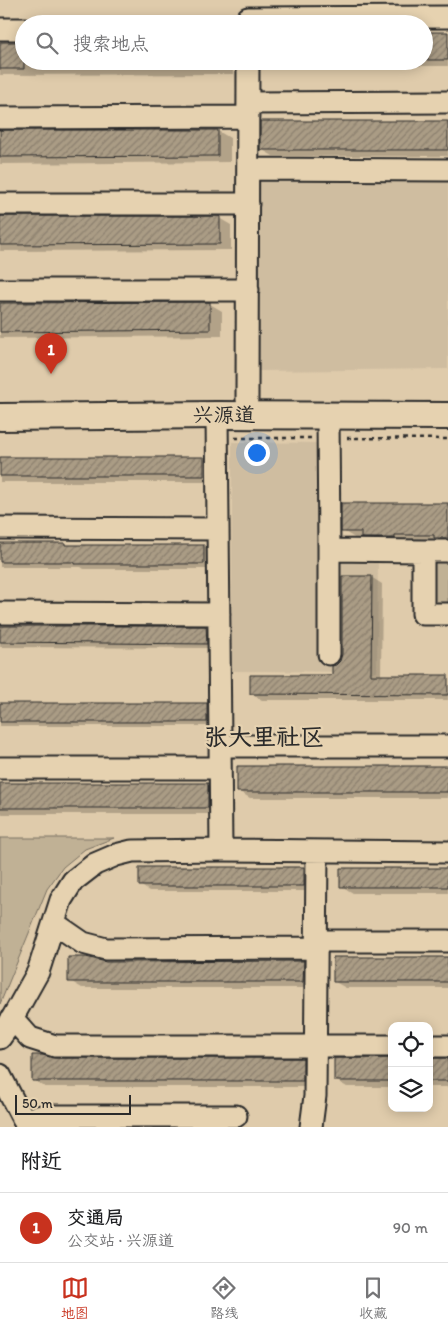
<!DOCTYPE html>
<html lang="zh">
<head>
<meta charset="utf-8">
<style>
  :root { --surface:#fff; --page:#f2f2f2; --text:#202124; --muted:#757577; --line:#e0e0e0; --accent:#c8321e }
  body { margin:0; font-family:Itim,"LXGW WenKai TC",sans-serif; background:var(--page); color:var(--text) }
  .controls { position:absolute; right:15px; bottom:15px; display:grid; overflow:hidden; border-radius:10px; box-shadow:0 2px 12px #0003 }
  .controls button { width:45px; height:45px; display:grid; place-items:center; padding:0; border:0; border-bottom:1px solid var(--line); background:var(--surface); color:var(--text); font:25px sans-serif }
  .scale { position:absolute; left:15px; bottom:12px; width:116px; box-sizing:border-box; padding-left:5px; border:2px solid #2b2b2b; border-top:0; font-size:14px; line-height:18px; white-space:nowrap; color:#2b2b2b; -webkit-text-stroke:4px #e6d2b0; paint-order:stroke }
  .you { position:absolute; left:256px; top:452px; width:18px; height:18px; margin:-12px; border:4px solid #fff; border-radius:50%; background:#1a73e8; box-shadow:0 0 0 8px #1a73e833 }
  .badge { display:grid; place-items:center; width:32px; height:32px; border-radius:50%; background:var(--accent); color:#fff; font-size:16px; font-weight:700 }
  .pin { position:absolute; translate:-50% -41px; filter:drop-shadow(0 1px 2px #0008) }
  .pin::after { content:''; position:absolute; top:26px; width:18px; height:15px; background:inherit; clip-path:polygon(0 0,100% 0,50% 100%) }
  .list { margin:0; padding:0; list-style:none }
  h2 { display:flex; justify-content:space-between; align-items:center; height:65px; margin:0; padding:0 20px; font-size:21px }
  h2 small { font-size:16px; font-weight:400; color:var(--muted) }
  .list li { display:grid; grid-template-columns:32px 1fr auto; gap:15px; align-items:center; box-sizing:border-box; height:70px; padding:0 20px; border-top:1px solid var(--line) }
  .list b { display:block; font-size:19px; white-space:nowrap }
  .list p { margin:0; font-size:16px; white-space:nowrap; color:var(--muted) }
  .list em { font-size:16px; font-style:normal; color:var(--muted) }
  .icon { flex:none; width:28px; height:28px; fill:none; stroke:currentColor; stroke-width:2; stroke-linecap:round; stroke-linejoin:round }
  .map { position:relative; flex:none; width:448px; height:1127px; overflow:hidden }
  .search { position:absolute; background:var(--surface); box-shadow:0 2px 12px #0003; left:15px; right:15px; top:15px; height:55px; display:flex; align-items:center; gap:12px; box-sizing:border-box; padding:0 18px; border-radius:28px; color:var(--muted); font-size:19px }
  .sheet { height:135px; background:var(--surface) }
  nav { display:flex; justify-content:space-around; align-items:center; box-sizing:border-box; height:70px; border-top:1px solid var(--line); background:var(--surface); font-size:14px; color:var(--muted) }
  nav a { display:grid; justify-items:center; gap:2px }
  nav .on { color:var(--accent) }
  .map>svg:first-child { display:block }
  .built { fill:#cfbda0 }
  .garden { fill:#c0b195; stroke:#766e60 }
  .shadow { fill:#0003 }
  .building { fill:url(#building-hatch); stroke:#2b2b2b }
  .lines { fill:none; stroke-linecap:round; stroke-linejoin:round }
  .minor-casing { stroke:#2b2b2b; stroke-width:25 }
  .major-casing { stroke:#2b2b2b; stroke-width:30 }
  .path { stroke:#2b2b2b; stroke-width:2.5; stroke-dasharray:4 4; stroke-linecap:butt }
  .minor { stroke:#e6d2b0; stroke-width:21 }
  .major { stroke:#e6d2b0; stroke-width:26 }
  .labels { text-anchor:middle; stroke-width:4.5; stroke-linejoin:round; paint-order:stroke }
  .street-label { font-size:21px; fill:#2b2b2b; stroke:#e6d2b0 }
  .quarter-label { font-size:24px; font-weight:bold; fill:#2b2b2b; stroke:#e6d2b0 }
</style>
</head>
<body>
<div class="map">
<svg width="448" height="1127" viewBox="0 0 448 1127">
  <defs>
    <pattern id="building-hatch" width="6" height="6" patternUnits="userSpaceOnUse" patternTransform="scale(1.25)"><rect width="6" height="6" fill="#aa9c85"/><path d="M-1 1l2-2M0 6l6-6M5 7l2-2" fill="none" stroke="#8b7f6d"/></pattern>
  </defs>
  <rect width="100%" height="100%" fill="#dfcbab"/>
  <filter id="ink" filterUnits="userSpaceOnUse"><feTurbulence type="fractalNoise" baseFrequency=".02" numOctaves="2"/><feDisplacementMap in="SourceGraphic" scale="10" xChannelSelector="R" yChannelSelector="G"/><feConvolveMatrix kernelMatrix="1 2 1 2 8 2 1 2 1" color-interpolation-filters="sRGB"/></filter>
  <g filter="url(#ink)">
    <path class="built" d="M 448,172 L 448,369 L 256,371 L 254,176 Z
      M 232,442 L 324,443 L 324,554 L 378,554 L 377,672 L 232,671 Z"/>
    <path class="garden" d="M 426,554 L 448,554 L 448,611 L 427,611 Z
      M 0,838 L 114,838 L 85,849 L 63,867 L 47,889 L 0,1004 Z"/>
    <path class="shadow" d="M 424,33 L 448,33 L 448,66 L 274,66 L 266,61 L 424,61 Z
      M 0,42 L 24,61 L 233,61 L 233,74 L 0,75 Z
      M 448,122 L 448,156 L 273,156 L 261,149 Z
      M 218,131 L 230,138 L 230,162 L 0,164 L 0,132 Z
      M 0,217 L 219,218 L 231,225 L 231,250 L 0,251 Z
      M 210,304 L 222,311 L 222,336 L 0,338 L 0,305 Z
      M 0,458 L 204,459 L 216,465 L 216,482 L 0,482 Z
      M 448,504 L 448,545 L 358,540 L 343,531 Z
      M 0,544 L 65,544 L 68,546 L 204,546 L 213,552 L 213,569 L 84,569 L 81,567 L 0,567 Z
      M 371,577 L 382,584 L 381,677 L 448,677 L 448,700 L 262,700 L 251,694 L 333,677 L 336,666 L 341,661 Z
      M 0,627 L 206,628 L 215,633 L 215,648 L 0,647 Z
      M 0,704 L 207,704 L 216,709 L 216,726 L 0,726 Z
      M 448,767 L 448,798 L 250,798 L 238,791 Z
      M 0,784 L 208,784 L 219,791 L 220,814 L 0,814 Z
      M 140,868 L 304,869 L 313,874 L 313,891 L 149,891 L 140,885 Z
      M 448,869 L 448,893 L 353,893 L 341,886 Z
      M 448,958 L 448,988 L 346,988 L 335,982 Z
      M 303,962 L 315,969 L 315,988 L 82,988 L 70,981 L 106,963 Z
      M 55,1060 L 302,1060 L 314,1067 L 314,1087 L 45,1087 L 33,1080 Z
      M 392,1060 L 392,1087 L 347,1087 L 335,1080 Z
      M 429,1060 L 448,1060 L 448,1087 L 429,1087 Z"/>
    <path class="building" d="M 424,32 L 448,32 L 448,60 L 424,60 Z
      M 0,42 L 24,42 L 24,69 L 0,69 Z
      M 260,121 L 448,121 L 448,150 L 260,150 Z
      M 0,130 L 218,130 L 218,156 L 0,157 Z
      M 0,216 L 220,216 L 220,244 L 0,245 Z
      M 210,302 L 210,330 L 0,332 L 0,303 Z
      M 0,457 L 204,457 L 204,476 L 0,476 Z
      M 341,503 L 448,503 L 448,538 L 434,538 L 434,535 L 395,535 L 395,538 L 361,538 L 361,532 L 341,532 Z
      M 0,543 L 65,543 L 65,545 L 204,545 L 204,564 L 74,564 L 74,562 L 0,562 Z
      M 342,576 L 372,576 L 371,675 L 448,675 L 448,695 L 250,694 L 250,675 L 332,675 L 332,666 L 336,665 L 340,661 L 342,654 Z
      M 0,626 L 206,626 L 207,644 L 0,642 Z
      M 0,703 L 207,703 L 207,722 L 0,722 Z
      M 237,766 L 448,766 L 448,792 L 237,792 Z
      M 0,783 L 208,783 L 208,808 L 0,808 Z
      M 139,867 L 304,867 L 304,886 L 139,886 Z
      M 340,868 L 448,868 L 448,887 L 340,887 Z
      M 68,957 L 86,957 L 106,962 L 304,961 L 303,982 L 68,982 Z
      M 333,957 L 448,957 L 448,982 L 333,982 Z
      M 32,1055 L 43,1055 L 55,1058 L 303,1058 L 303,1081 L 32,1081 Z
      M 334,1058 L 392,1058 L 392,1081 L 334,1081 Z
      M 429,1058 L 448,1058 L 448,1081 L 429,1081 Z"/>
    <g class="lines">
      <defs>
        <path id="minor" d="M 248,18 L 448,17
          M 0,29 L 24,29
          M 248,103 L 448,102
          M 0,118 L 248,117
          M 248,169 L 448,170
          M 0,204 L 248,204
          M 0,290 L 248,290
          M 247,400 L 248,61
          M 217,415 L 221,850
          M 328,415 L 329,550 L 423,551
          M 0,528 L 218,529
          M 329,550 L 329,654
          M 448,551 L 423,551 L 423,614 L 448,614
          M 0,613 L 219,614
          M 220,746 L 448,746
          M 0,768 L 220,768
          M 54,923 L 83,943 L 106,949 L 316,948
          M 316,941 L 448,941
          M 12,1018 L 30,1038 L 55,1046 L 392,1046
          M 0,1038 L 5,1031 L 38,972 L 61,900 L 73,881 L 95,864 L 116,855 L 132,851 L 221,850 L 448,852
          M 429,1046 L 448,1046
          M 0,1075 L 27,1127
          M 23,1119 L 42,1116 L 236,1116
          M 311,1127 L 315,1096 L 317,851"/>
        <path id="major" d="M 0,417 L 217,415 L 448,416"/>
      </defs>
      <use href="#minor" class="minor-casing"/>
      <use href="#major" class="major-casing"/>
      <path class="path" d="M 235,438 L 312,438
        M 347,438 L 448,439"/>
      <use href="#minor" class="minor"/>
      <use href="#major" class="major"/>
    </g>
  </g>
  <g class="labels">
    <g class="street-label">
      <text x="224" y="422">兴源道</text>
    </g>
    <g class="quarter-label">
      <text x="264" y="745">张大里社区</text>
    </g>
  </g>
</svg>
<div class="controls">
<button><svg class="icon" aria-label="locate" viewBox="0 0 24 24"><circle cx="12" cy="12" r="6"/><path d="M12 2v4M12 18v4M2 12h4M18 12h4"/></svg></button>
<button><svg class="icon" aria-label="layers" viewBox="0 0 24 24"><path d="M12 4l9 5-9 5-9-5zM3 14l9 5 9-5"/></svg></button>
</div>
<div class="scale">50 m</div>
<div class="you"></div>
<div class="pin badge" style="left:51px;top:374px">1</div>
<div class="search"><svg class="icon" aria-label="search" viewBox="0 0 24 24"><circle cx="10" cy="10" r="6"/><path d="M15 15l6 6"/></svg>搜索地点</div>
</div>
<section class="sheet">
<h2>附近<small></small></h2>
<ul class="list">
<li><span class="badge">1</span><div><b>交通局</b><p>公交站 · 兴源道</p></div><em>90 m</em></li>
</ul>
</section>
<nav>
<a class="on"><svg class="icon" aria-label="map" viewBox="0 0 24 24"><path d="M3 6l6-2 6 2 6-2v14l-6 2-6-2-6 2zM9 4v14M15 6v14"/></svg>地图</a>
<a><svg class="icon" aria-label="directions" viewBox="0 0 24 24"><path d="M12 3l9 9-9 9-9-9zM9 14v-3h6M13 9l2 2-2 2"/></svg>路线</a>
<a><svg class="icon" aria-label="saved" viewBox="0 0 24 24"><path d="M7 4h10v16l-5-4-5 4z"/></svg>收藏</a>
</nav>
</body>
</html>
